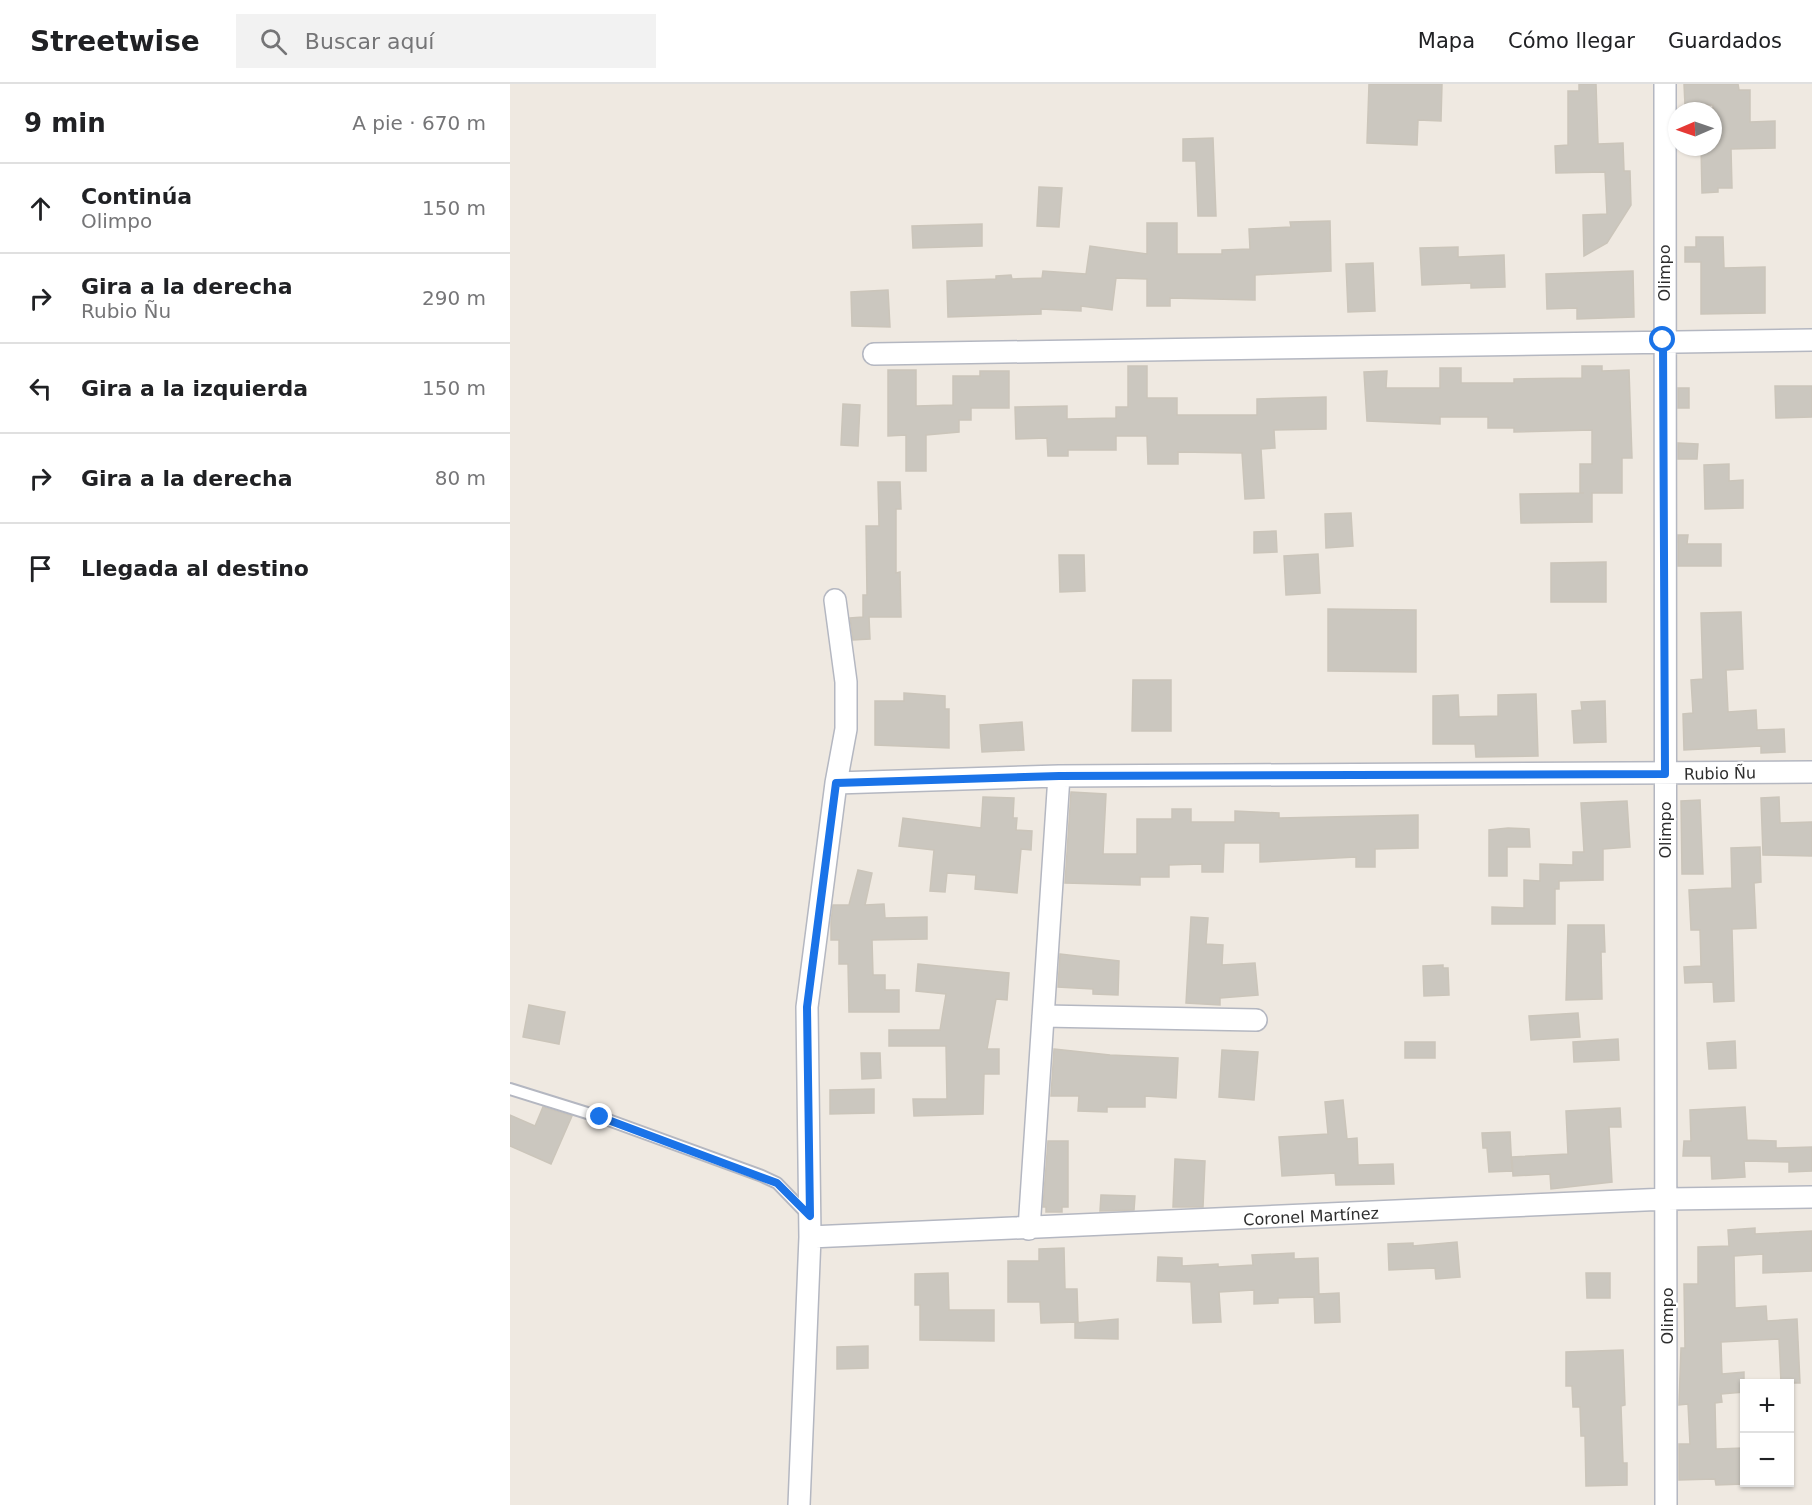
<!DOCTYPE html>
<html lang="es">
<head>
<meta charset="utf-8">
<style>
  :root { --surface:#fff; --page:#f2f2f2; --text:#202124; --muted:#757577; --line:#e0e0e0 }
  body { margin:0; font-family:"DejaVu Sans",sans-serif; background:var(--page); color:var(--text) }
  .controls { position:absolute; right:18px; bottom:18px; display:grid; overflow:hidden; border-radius:0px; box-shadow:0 2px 4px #0004 }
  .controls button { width:54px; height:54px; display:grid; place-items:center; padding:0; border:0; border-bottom:2px solid var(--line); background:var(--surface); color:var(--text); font:30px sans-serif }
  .compass { position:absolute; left:1158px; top:18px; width:54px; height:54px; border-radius:50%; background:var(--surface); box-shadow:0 2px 4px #0004; rotate:268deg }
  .stop { position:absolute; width:18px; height:18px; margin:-14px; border:4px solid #1a73e8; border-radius:50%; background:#fff }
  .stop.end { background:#1a73e8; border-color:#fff; box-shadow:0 2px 6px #0008 }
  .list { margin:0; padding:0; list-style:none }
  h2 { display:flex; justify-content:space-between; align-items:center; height:78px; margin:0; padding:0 24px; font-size:26px }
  h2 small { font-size:20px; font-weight:400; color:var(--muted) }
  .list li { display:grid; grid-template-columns:39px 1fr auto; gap:18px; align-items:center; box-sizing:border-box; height:90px; padding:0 24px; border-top:2px solid var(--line) }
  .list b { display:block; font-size:22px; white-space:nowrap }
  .list p { margin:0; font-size:20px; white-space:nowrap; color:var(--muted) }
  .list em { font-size:20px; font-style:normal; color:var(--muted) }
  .icon { flex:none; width:33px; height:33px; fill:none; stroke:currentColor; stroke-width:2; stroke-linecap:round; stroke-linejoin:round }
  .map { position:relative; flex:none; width:1302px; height:1421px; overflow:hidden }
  header { display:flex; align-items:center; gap:36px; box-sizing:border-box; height:84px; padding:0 30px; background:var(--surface); border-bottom:2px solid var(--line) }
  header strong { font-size:28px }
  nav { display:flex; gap:33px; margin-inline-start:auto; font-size:21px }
  .search { width:420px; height:54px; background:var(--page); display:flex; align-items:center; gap:15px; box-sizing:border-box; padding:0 21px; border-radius:0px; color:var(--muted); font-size:22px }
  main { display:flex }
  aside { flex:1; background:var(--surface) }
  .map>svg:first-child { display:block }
  .building { fill:#cbc7bf; stroke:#cbc5ba; stroke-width:1.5 }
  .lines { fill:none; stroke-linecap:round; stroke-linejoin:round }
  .service-casing { stroke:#b4b7c1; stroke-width:14 }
  .minor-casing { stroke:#b4b7c1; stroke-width:24 }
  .service { stroke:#fff; stroke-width:10 }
  .minor { stroke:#fff; stroke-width:21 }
  .route { stroke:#1a73e8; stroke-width:8 }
  .labels { text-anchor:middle; stroke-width:4.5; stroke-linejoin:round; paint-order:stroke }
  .street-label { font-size:16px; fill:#2e2e2e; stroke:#fff }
</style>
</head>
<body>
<header>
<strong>Streetwise</strong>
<div class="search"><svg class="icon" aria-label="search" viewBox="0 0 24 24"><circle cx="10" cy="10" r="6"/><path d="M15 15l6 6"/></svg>Buscar aquí</div>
<nav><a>Mapa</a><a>Cómo llegar</a><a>Guardados</a></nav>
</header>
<main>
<aside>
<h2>9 min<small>A pie · 670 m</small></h2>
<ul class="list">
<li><svg class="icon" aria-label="ahead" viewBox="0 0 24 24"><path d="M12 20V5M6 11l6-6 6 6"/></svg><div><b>Continúa</b><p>Olimpo</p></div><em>150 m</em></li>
<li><svg class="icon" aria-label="right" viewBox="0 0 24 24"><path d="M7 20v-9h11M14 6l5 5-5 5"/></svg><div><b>Gira a la derecha</b><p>Rubio Ñu</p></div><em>290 m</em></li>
<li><svg class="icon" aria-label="left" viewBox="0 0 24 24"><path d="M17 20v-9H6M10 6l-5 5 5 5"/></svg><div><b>Gira a la izquierda</b></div><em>150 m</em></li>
<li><svg class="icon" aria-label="right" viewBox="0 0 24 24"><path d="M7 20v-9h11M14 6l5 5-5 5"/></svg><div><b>Gira a la derecha</b></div><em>80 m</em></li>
<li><svg class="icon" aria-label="arrive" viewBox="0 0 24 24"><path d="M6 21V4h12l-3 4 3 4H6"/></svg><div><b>Llegada al destino</b></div></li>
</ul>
</aside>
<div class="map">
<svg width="1302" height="1421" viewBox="0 0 1302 1421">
  <rect width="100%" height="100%" fill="#efe9e1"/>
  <path class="building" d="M 859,0 L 932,0 L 931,37 L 908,36 L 907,61 L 857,59 Z
    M 1069,0 L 1086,0 L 1088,60 L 1113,59 L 1114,87 L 1120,87 L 1121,121 L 1097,159 L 1074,172 L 1073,131 L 1097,130 L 1095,88 L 1046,89 L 1045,62 L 1058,61 L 1058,7 L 1069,7 Z
    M 1174,0 L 1228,0 L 1229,6 L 1240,6 L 1240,38 L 1265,37 L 1265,64 L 1221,65 L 1222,104 L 1208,104 L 1208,108 L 1192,109 L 1191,63 L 1203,63 L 1203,21 L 1175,21 Z
    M 703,54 L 706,132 L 688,132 L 686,77 L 673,77 L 673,55 Z
    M 529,103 L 552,104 L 549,143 L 527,142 Z
    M 820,137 L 821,187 L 745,191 L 745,216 L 660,214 L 660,222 L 637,222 L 637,195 L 606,194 L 602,226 L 571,222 L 571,227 L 531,225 L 531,230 L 438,233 L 437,197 L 486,195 L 486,192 L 501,191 L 502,195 L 532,194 L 533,187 L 576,190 L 580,162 L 637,170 L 637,139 L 667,139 L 667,170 L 712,170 L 712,166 L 740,165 L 739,145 L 781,143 L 780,138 Z
    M 472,140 L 472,162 L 403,164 L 402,142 Z
    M 1186,153 L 1213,153 L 1214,184 L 1255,183 L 1255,229 L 1191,230 L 1191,178 L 1175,178 L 1175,163 L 1186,163 Z
    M 948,163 L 948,173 L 994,171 L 995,203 L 961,204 L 961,199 L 912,201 L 910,164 Z
    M 863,179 L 865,227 L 838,228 L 836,180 Z
    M 1123,187 L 1124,233 L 1067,235 L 1067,224 L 1037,225 L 1036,190 Z
    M 378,206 L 380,243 L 342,242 L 341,208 Z
    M 618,282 L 637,282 L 637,314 L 667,314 L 667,331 L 747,331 L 747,315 L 816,313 L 816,345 L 764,346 L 765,364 L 751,365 L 754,414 L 735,415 L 732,369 L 668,368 L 668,380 L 638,380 L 637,352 L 606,352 L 606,366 L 558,366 L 558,372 L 538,372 L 537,354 L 506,355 L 505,323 L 557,322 L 557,335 L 606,334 L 606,323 L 618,323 Z
    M 1072,282 L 1092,282 L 1092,287 L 1119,286 L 1122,374 L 1112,374 L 1112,409 L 1082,409 L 1082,438 L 1011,439 L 1010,410 L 1074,409 L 1070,409 L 1070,380 L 1082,380 L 1082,346 L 1004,348 L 1004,344 L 978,344 L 978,333 L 930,333 L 930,340 L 857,337 L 854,288 L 877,287 L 876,304 L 930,304 L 930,284 L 951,284 L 951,299 L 1004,299 L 1004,295 L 1072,294 Z
    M 378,286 L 406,286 L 406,322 L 443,321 L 443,292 L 470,292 L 470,287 L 499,287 L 499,324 L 461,324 L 461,336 L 449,336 L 449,348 L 416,351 L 416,387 L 396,387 L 396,351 L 378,352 Z
    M 1265,302 L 1302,302 L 1302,333 L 1266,334 Z
    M 1168,304 L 1179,304 L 1179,324 L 1168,324 Z
    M 333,320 L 350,321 L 348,362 L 331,361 Z
    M 1168,359 L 1188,360 L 1187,375 L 1168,375 Z
    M 1219,380 L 1219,397 L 1233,396 L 1233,424 L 1195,425 L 1194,381 Z
    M 368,398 L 390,398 L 391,425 L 386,425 L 386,489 L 390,488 L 391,533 L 359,533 L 360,555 L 343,556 L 340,534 L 353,533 L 353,511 L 357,511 L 356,442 L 369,442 Z
    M 841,429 L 843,462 L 816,464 L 815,430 Z
    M 766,447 L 767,468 L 744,469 L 744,448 Z
    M 1168,451 L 1178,451 L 1177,460 L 1211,460 L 1211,482 L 1168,482 Z
    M 808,470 L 810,509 L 776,511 L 774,472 Z
    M 549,471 L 574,471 L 575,507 L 550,508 Z
    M 1096,478 L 1096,518 L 1041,518 L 1041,479 Z
    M 818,525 L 906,526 L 906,588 L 818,587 Z
    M 1231,528 L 1233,585 L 1216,586 L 1218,628 L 1246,626 L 1247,646 L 1274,645 L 1275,668 L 1251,669 L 1251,662 L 1174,666 L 1173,630 L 1183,629 L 1181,596 L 1193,595 L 1191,529 Z
    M 623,596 L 661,596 L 661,647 L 622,647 Z
    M 394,609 L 435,612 L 435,625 L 439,625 L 439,664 L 365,661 L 365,617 L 394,617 Z
    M 1026,610 L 1028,672 L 966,673 L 965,660 L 923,660 L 923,612 L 948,611 L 949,633 L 988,632 L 988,611 Z
    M 1095,617 L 1096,658 L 1064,659 L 1062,627 L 1072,626 L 1071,618 Z
    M 512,638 L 514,666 L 472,668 L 470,641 Z
    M 561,708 L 596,710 L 593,770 L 627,770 L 627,735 L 662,735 L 662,725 L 681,725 L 681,738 L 725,738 L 725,727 L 769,729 L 769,734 L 908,731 L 908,764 L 865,765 L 865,783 L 846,783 L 846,773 L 750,778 L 750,759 L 714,759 L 713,788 L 692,788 L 692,780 L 659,781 L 659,793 L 630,793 L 630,801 L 555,799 Z
    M 473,713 L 504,714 L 503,734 L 507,734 L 506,746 L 522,747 L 521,766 L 511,765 L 507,809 L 465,805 L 466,791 L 437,789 L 435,808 L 420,807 L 424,766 L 389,762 L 393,734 L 471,744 Z
    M 1269,713 L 1270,739 L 1302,738 L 1302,772 L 1253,771 L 1251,714 Z
    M 1190,716 L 1193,790 L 1172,790 L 1171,717 Z
    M 1117,717 L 1120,763 L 1093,765 L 1093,796 L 1049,797 L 1049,805 L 1045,805 L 1045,840 L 982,840 L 982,823 L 1014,824 L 1014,796 L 1030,797 L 1030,780 L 1063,781 L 1063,768 L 1074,768 L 1071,719 Z
    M 998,744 L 1019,745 L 1020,763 L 997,763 L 997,792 L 979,792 L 979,746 Z
    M 1250,763 L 1251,798 L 1244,799 L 1246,844 L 1222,845 L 1224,917 L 1204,918 L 1203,898 L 1175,899 L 1174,883 L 1191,882 L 1190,846 L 1181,846 L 1179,806 L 1222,804 L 1221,764 Z
    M 348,786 L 362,789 L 355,821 L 374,820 L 375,834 L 417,833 L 417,855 L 362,856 L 363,891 L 375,891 L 375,906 L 389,906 L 389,928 L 339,928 L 338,880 L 329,880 L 329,856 L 321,856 L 321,838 L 323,821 L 339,821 Z
    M 681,833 L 698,834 L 696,860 L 713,861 L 712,881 L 745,879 L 748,911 L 710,914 L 710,921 L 676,919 Z
    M 1058,841 L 1094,841 L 1095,868 L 1091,868 L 1092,915 L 1056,916 Z
    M 550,870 L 609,877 L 608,911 L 583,910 L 583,905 L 548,903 Z
    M 408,880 L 499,889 L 497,916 L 486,915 L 477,965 L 489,965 L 489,990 L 474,990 L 473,1030 L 404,1032 L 403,1015 L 437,1015 L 436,962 L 379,962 L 379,946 L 430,946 L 436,910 L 406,907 Z
    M 933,881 L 933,884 L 938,884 L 939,911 L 914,912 L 913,882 Z
    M 19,921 L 55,928 L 49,960 L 13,953 Z
    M 1068,929 L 1070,953 L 1021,956 L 1019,932 Z
    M 1108,955 L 1109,976 L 1064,978 L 1063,958 Z
    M 1225,957 L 1226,984 L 1199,985 L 1197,959 Z
    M 895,958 L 925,958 L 925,974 L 895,974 Z
    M 544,965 L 600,971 L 668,974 L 666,1014 L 635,1012 L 635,1023 L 597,1023 L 597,1028 L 568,1027 L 569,1012 L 541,1012 Z
    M 712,966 L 748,968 L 744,1016 L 709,1013 Z
    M 351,969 L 370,969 L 371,994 L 352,995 Z
    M 364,1005 L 364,1029 L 320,1030 L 320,1006 Z
    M 833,1016 L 837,1055 L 847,1054 L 848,1081 L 883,1080 L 884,1100 L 826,1101 L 825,1089 L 772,1092 L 769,1053 L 818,1050 L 815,1018 Z
    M 33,1023 L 62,1032 L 41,1080 L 0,1062 L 0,1031 L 25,1042 Z
    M 1235,1023 L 1237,1056 L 1266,1057 L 1266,1064 L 1302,1063 L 1302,1087 L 1279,1088 L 1279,1078 L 1234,1077 L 1235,1093 L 1202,1095 L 1201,1072 L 1173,1072 L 1174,1057 L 1181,1057 L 1180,1026 Z
    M 1110,1024 L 1111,1043 L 1099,1043 L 1102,1098 L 1041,1105 L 1040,1090 L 1003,1092 L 1002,1073 L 1058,1070 L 1056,1027 Z
    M 1000,1048 L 1002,1087 L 979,1088 L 977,1064 L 973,1064 L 972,1049 Z
    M 538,1057 L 558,1057 L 558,1123 L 552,1123 L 552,1128 L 536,1128 L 536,1123 L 533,1123 Z
    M 665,1075 L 695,1077 L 693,1123 L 663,1123 Z
    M 591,1111 L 625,1112 L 624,1126 L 590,1127 Z
    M 1245,1144 L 1245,1150 L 1302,1147 L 1302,1187 L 1253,1189 L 1253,1170 L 1224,1172 L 1225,1224 L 1256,1222 L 1257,1237 L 1287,1235 L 1290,1299 L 1271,1299 L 1269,1255 L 1211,1258 L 1212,1290 L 1234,1288 L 1234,1308 L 1211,1310 L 1212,1318 L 1205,1319 L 1206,1365 L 1233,1364 L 1234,1400 L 1206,1401 L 1205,1395 L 1169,1396 L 1169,1360 L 1180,1360 L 1178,1320 L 1169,1321 L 1171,1264 L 1175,1264 L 1174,1200 L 1188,1200 L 1188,1163 L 1219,1162 L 1218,1146 Z
    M 947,1158 L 950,1193 L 926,1195 L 925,1184 L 879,1186 L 878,1160 L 903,1159 L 903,1162 Z
    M 554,1164 L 555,1205 L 567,1205 L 568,1238 L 531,1239 L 530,1218 L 498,1218 L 498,1177 L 529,1177 L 529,1165 Z
    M 784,1169 L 784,1175 L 808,1174 L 809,1210 L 829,1209 L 830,1238 L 805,1239 L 804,1213 L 768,1214 L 768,1219 L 744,1220 L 744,1206 L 709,1208 L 711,1238 L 683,1239 L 681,1198 L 647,1197 L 648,1173 L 672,1174 L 672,1182 L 708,1180 L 708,1183 L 743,1181 L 742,1171 Z
    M 438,1189 L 439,1226 L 484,1226 L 484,1257 L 410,1256 L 410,1221 L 405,1221 L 405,1190 Z
    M 1076,1189 L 1100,1189 L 1100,1214 L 1077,1214 Z
    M 608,1235 L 608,1255 L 565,1254 L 565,1239 Z
    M 358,1262 L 358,1284 L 327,1285 L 327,1263 Z
    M 1113,1266 L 1115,1321 L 1111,1322 L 1113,1379 L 1117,1379 L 1117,1401 L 1076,1402 L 1075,1352 L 1071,1352 L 1070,1323 L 1063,1323 L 1062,1302 L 1056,1302 L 1056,1268 Z"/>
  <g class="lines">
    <defs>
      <path id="service" d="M 0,1005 L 90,1033 L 252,1092 L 267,1099 L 297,1130"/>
      <path id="minor" d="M 1155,0 L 1156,1421
        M 364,270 L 1302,256
        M 326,699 L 549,692 L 1302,688
        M 533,932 L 746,936
        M 519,1145 L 549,692
        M 300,1153 L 1157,1115 L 1302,1113
        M 289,1421 L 300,1153 L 297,923 L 326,699 L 336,645 L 336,598 L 325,516"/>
    </defs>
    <use href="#service" class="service-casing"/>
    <use href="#minor" class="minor-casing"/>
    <use href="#service" class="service"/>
    <use href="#minor" class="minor"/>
  </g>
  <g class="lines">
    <path class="route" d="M 90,1033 L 267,1099 L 300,1132 L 297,923 L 326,699 L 549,692 L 1155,690 L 1153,256"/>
  </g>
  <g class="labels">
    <g class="street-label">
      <text transform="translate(1154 189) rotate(-90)" y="6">Olimpo</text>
      <text transform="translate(1210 689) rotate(-1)" y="6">Rubio Ñu</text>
      <text transform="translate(1155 746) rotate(-90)" y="6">Olimpo</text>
      <text transform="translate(801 1132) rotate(-3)" y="6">Coronel Martínez</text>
      <text transform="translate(1157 1232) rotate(-90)" y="6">Olimpo</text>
    </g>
  </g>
</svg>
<div class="controls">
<button>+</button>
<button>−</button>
</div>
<svg class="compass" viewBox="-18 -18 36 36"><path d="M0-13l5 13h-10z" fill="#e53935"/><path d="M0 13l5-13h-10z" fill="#757577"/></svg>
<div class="stop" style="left:1153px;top:256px"></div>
<div class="stop end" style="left:90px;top:1033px"></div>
</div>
</main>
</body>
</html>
